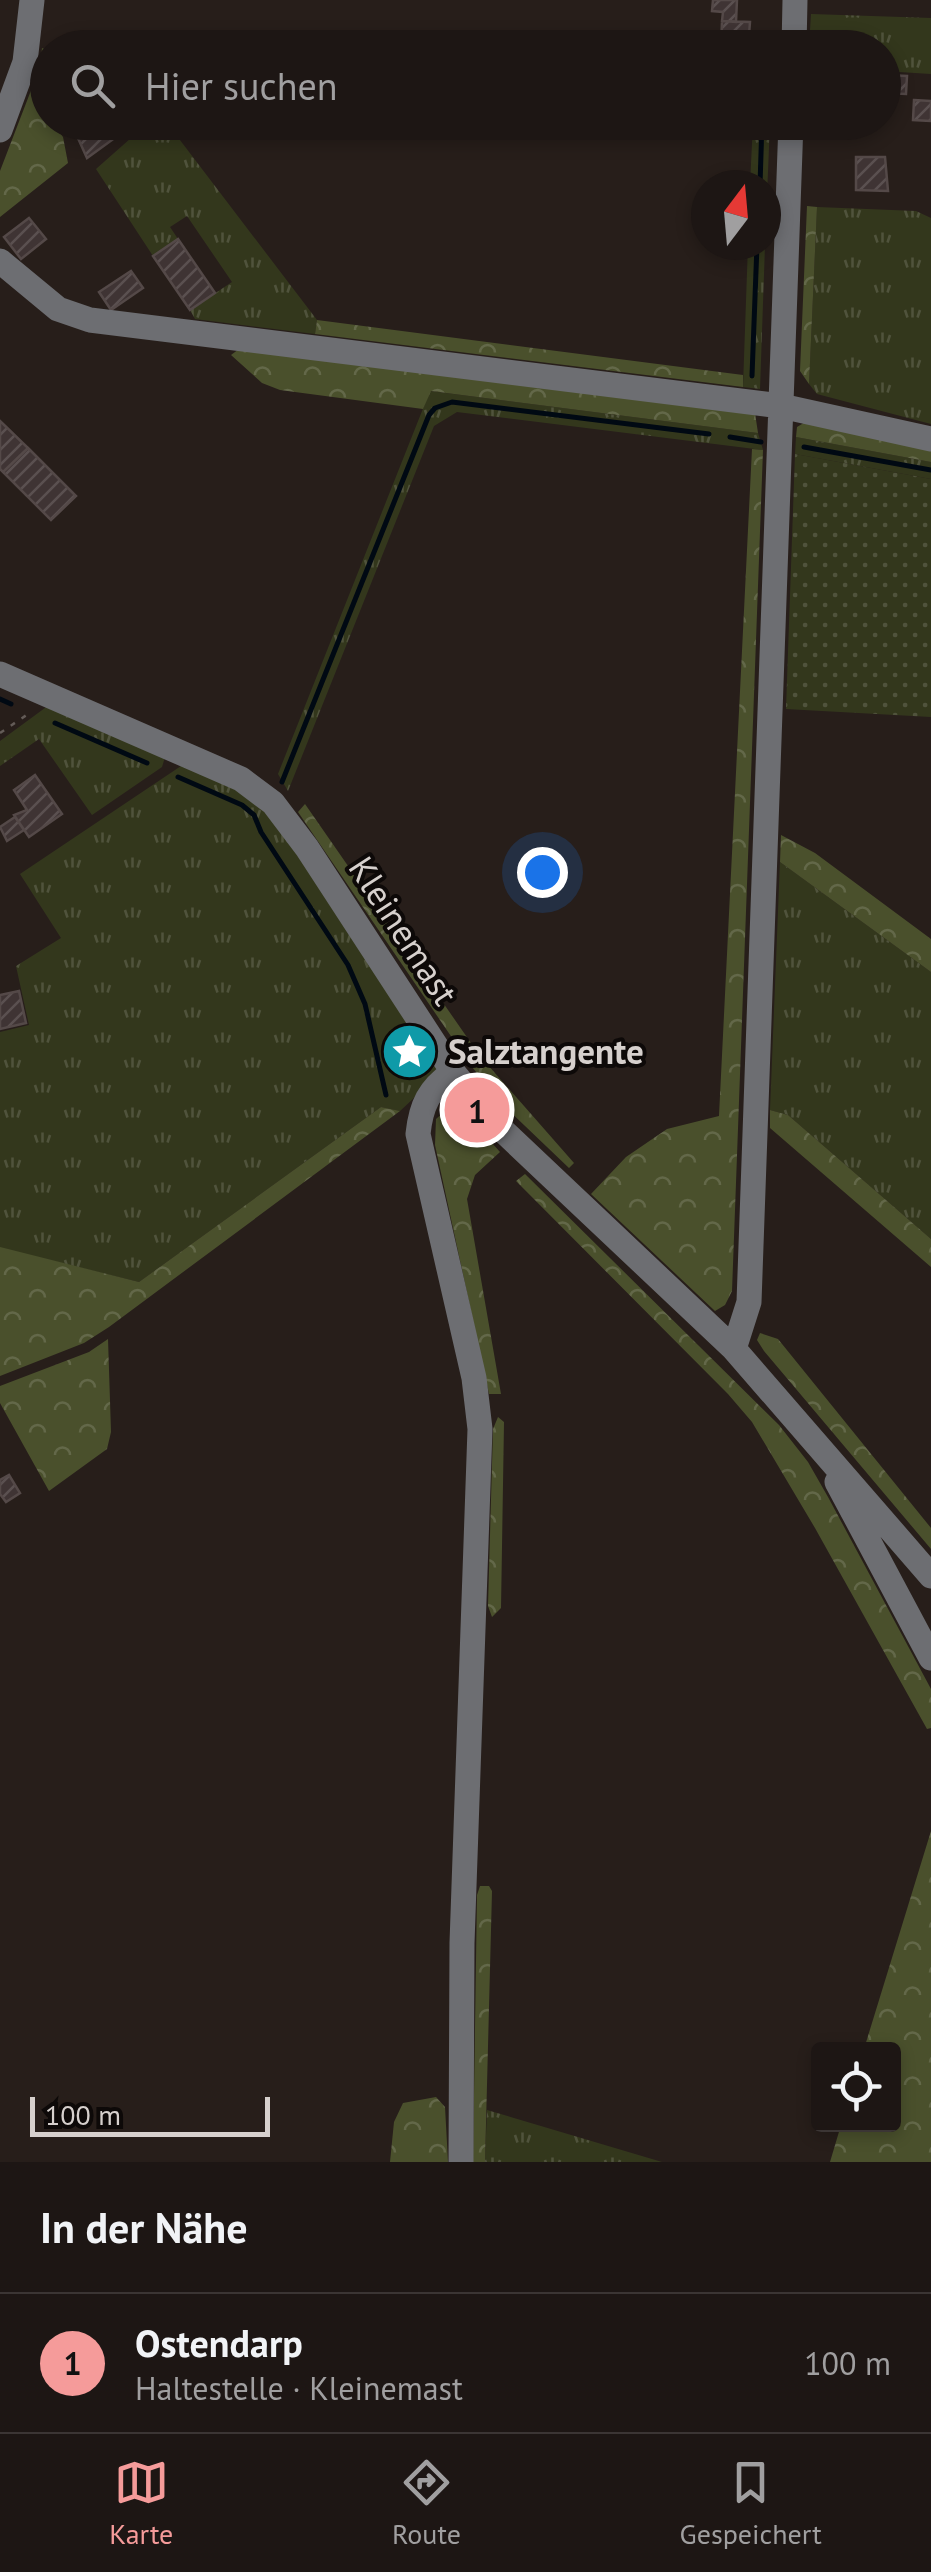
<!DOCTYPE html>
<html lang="de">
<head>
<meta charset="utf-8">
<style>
  :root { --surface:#1d1614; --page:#2a2322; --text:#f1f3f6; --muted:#a09fa0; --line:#3b3534; --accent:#f59b9a }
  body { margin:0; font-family:"PT Sans",sans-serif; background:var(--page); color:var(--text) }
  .controls { position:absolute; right:30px; bottom:30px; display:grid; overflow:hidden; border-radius:10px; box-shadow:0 5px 15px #0003 }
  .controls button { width:90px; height:90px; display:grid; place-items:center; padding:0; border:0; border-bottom:2px solid var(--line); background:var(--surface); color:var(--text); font:50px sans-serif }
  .compass { position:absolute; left:691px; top:170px; width:90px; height:90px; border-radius:50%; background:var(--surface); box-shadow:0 5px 15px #0003; rotate:16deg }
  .scale { position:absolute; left:30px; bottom:25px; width:240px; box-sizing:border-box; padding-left:10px; border:5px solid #d6d0cd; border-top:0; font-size:28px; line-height:35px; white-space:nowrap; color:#d6d0cd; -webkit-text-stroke:8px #0d0908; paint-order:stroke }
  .you { position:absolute; left:542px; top:872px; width:35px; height:35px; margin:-25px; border:8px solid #fff; border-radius:50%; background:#1a73e8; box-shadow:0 0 0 15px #1a73e833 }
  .badge { display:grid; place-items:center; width:65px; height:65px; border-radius:50%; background:var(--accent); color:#111; font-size:32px; font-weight:700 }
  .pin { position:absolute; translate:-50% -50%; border:5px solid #fff; box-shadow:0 2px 10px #0006 }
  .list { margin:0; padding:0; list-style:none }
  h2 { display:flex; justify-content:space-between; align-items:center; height:130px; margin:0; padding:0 40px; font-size:42px }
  h2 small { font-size:32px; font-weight:400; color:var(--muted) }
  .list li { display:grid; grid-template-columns:65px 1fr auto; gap:30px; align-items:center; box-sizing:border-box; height:140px; padding:0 40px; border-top:2px solid var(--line) }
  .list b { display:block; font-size:38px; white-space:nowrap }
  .list p { margin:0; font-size:32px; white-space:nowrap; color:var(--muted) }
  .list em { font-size:32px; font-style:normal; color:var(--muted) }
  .icon { flex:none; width:55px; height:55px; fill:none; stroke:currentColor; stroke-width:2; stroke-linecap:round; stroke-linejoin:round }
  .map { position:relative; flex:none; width:931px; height:2162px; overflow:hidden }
  .search { position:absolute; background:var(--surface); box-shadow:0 5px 15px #0003; left:30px; right:30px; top:30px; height:110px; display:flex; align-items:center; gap:25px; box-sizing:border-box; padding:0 35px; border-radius:55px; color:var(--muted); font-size:38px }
  .sheet { height:270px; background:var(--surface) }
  nav { display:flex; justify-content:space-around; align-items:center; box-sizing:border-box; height:140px; border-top:2px solid var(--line); background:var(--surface); font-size:28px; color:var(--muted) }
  nav a { display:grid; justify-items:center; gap:5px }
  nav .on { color:var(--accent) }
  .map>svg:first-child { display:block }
  .grass { fill:url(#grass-tufts) }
  .forest { fill:url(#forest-crowns) }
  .park { fill:url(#park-dots) }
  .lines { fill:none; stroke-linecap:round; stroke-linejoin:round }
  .stream { stroke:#000913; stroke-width:5 }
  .building { fill:url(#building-hatch); stroke:#544948; stroke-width:2.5 }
  .path { stroke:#635b57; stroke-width:2.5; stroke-dasharray:5 8; stroke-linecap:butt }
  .minor { stroke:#6d6e72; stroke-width:25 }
  .labels { text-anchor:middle; stroke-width:8; stroke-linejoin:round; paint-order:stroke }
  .street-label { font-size:35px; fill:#d6d0cd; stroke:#0d0908 }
  .poi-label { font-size:35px; font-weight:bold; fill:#d6d0cd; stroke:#0d0908; text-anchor:start }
</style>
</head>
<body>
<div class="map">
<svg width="931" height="2162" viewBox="0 0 931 2162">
  <defs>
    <pattern id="grass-tufts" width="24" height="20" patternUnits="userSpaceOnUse" patternTransform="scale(2.5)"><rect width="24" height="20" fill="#33371c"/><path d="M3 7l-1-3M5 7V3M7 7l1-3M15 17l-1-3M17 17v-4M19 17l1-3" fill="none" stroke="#50533c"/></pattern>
    <pattern id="forest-crowns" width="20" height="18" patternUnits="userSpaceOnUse" patternTransform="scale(2.5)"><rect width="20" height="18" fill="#4a502c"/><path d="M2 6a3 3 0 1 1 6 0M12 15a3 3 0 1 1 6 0" fill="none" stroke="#636849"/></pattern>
    <pattern id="park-dots" width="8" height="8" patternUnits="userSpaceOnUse" patternTransform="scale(2.5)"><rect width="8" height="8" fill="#33371c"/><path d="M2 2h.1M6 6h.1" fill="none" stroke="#50533c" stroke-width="1.8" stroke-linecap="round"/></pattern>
    <pattern id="building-hatch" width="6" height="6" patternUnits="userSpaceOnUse" patternTransform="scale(2.5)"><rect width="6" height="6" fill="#3f3434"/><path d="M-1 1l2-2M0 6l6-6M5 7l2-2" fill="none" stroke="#5a5050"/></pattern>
  </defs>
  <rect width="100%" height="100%" fill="#271e1a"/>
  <path class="grass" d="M 811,14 L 931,18 L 931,74 L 884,71 L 884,48 L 809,47 Z
    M 148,123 L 167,123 L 317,320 L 315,334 L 195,319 L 190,310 L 232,282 L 187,216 L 170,227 L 178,239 L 153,256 L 96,169 Z
    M 753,123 L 770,123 L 766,219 L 766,185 L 750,185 Z
    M 817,207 L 916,211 L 931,218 L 931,424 L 817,394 L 809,384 Z
    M 748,245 L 765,245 L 760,389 L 743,387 Z
    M 430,391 L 758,433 L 763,450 L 457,412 L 434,426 L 288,791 L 278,774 Z
    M 796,437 L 931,462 L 931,479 L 795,454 Z
    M 49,705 L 165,757 L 162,767 L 92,815 L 39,739 L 0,766 L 0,741 Z
    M 184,764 L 265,803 L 438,1065 L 430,1083 L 400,1111 L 381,1107 L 139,1282 L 0,1248 L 0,1032 L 29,1025 L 16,966 L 61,938 L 20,874 Z
    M 780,862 L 931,972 L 931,1239 L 788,1115 L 770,1110 Z
    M 487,2110 L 662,2162 L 485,2162 Z"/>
  <path class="forest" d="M 42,48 L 47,50 L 48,122 L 52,123 L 63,137 L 68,163 L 0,217 L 0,171 L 40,67 Z
    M 807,206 L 817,207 L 809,384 L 800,371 Z
    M 317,320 L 743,375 L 743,387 L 315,334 Z
    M 239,349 L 755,413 L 758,433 L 431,391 L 423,409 L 280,390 L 262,383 L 231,355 Z
    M 807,421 L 931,447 L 931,462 L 796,437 L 797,427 Z
    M 752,449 L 763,450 L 732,1291 L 725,1305 L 715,1311 L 591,1194 L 626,1157 L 667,1129 L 719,1116 Z
    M 305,804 L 480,1056 L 574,1163 L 569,1168 L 505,1107 L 472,1067 L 298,812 Z
    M 781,835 L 815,853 L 931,939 L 931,972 L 780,862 Z
    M 381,1107 L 400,1111 L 109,1327 L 84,1343 L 0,1376 L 0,1247 L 139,1282 Z
    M 457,1110 L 475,1124 L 500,1152 L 475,1175 L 467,1199 L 501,1394 L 489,1394 L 435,1145 L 436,1119 L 445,1111 Z
    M 770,1110 L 788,1115 L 931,1239 L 931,1267 L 770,1128 Z
    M 525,1174 L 779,1425 L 808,1462 L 828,1497 L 931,1689 L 931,1728 L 927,1729 L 815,1528 L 752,1422 L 728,1394 L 516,1181 Z
    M 760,1333 L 778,1339 L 931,1528 L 931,1549 L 764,1351 L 757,1340 Z
    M 108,1339 L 111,1432 L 107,1449 L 49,1491 L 0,1403 L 0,1386 L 89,1352 Z
    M 498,1417 L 504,1422 L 501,1608 L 492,1617 L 488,1606 L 493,1429 Z
    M 931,1831 L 931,2162 L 830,2162 L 841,2125 L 894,2124 L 894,2050 L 864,2049 Z
    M 480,1886 L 489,1886 L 492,1891 L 485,2162 L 473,2162 L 477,1895 Z
    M 436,2097 L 445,2107 L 448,2162 L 390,2162 L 394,2122 L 403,2103 Z"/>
  <path class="park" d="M 795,454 L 931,479 L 931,717 L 786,709 Z"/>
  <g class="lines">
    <path class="stream" d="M 760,185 L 762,122
      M 752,376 L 757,245
      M 730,437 L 761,442
      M 804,447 L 931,470
      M 0,699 L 11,704
      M 55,723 L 147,763
      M 178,777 L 242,805 L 254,815 L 261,832 L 348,965 L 365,1004 L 386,1095
      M 282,782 L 429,415 L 435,408 L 452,402 L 709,434"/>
  </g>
  <path class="building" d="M 713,0 L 737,0 L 736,22 L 722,21 L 723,12 L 712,11 Z
    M 722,21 L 750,22 L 748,48 L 721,48 Z
    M 884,75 L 907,76 L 906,94 L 884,93 Z
    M 914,100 L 931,101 L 931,121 L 913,120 Z
    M 96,122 L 105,122 L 116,137 L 87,158 L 77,136 Z
    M 856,157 L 885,157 L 888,191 L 856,190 Z
    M 29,218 L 46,239 L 21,259 L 4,237 Z
    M 178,239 L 215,293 L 190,310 L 153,256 Z
    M 131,271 L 143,288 L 111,310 L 99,292 Z
    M 0,421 L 28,448 L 3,472 L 0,469 Z
    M 28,448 L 76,496 L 51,520 L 3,472 Z
    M 35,775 L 62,814 L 29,837 L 14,815 L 27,810 L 14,790 Z
    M 15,817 L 24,830 L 7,841 L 0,827 Z
    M 19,991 L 26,1023 L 0,1029 L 0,995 Z
    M 9,1475 L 20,1493 L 6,1502 L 0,1494 L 0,1480 Z"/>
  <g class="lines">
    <path class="path" d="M 0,733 L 31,712"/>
    <path class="minor" d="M 794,48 L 795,0
      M 0,130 L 25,62 L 32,0
      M 0,261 L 58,309 L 90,320 L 781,406 L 931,439
      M 0,674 L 241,779 L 273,803 L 307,848 L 453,1072 L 498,1126 L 734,1349 L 931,1576
      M 453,1072 C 429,1089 421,1105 418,1134 L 474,1378 L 480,1429 L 462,1943 L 461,2162
      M 734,1349 L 749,1302 L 791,122
      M 837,1482 L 931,1658"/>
  </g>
  <defs>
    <symbol id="sight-disc" viewBox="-11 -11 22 22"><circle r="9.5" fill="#0f9aa8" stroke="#0d0908"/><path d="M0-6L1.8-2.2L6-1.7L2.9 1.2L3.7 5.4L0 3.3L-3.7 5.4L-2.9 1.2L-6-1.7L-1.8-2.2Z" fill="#fff"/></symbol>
  </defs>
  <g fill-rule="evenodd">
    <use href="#sight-disc" x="378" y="1020" width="63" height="63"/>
  </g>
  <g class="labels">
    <g class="street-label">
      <text transform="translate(403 931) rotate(57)" y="12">Kleinemast</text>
    </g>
    <g class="poi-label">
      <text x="448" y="1064">Salztangente</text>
    </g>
  </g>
</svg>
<div class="controls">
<button><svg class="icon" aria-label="locate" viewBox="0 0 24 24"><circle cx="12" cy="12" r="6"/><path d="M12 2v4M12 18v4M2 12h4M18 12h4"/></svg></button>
</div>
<svg class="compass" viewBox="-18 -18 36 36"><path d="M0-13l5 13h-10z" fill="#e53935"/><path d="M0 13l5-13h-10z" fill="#a09fa0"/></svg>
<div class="scale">100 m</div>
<div class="you"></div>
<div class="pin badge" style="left:477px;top:1110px">1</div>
<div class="search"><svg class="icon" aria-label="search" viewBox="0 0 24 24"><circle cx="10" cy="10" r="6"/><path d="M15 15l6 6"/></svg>Hier suchen</div>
</div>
<section class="sheet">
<h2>In der Nähe<small></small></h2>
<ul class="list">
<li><span class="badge">1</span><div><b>Ostendarp</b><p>Haltestelle · Kleinemast</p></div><em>100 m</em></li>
</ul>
</section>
<nav>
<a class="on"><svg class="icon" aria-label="map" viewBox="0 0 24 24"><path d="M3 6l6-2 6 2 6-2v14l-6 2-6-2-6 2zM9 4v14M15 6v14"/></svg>Karte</a>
<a><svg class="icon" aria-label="directions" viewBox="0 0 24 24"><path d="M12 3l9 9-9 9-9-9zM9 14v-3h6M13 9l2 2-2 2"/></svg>Route</a>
<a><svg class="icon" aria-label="saved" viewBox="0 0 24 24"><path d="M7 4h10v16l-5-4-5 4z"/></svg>Gespeichert</a>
</nav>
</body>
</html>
